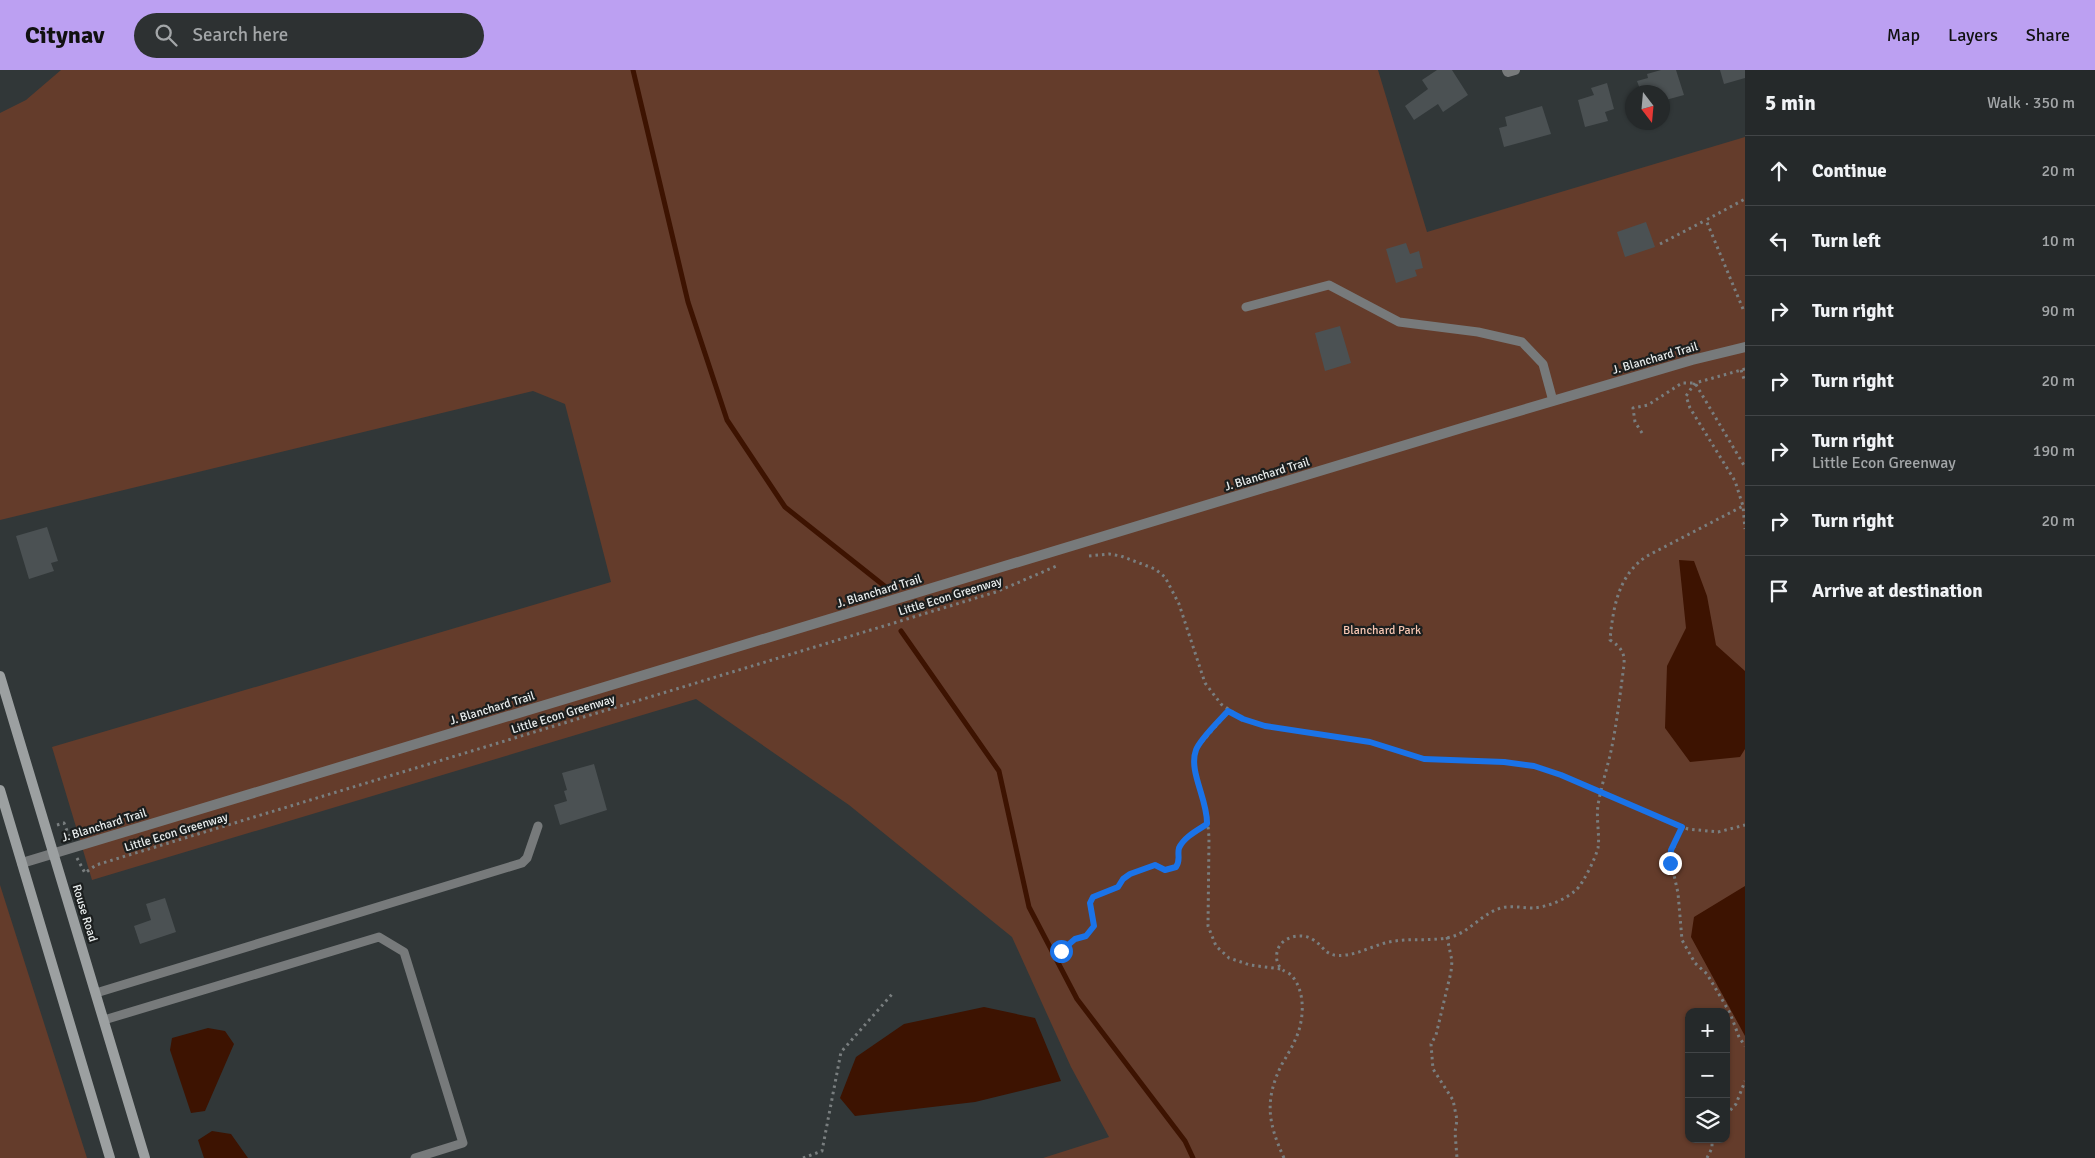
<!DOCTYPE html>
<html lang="en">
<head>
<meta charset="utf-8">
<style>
  :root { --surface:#25292a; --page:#2d3132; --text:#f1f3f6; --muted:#a3a6a8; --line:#424547; --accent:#bca0f2 }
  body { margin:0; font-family:Signika,sans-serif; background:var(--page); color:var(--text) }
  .controls { position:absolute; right:15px; bottom:15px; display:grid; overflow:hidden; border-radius:10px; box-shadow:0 1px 4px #0004 }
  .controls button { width:45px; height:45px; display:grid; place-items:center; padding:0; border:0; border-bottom:1px solid var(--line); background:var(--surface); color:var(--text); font:25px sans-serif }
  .compass { position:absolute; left:1625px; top:15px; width:45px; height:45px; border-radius:50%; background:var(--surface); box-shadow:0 1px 4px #0004; rotate:164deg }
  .stop { position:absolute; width:15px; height:15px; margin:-11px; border:4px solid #1a73e8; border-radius:50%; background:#fff }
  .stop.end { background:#1a73e8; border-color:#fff; box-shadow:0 1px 5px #0008 }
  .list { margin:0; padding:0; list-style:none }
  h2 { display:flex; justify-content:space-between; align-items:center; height:65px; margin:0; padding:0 20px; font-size:21px }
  h2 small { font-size:16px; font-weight:400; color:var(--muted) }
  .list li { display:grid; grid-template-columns:32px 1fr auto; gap:15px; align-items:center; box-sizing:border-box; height:70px; padding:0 20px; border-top:1px solid var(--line) }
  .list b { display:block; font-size:19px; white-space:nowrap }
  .list p { margin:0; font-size:16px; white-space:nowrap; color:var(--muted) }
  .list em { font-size:16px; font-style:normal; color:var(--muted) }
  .icon { flex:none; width:28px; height:28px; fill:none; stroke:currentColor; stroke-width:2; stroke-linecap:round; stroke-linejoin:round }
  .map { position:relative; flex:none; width:1745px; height:1088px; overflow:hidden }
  header { display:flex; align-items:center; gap:30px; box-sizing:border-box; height:70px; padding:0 25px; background:var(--accent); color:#111 }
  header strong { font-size:24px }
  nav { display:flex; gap:28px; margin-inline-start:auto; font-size:18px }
  .search { width:350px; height:45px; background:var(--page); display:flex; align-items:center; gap:12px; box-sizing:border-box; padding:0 18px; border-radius:28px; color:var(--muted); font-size:19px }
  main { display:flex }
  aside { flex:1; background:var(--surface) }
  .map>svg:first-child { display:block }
  .green { fill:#643c2b; fill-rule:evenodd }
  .water { fill:#3d1301 }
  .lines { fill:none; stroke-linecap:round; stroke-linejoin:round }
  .stream { stroke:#3d1301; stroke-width:5 }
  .building { fill:#4b5153 }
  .path { stroke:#797e7f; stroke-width:3; stroke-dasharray:2.5 4; stroke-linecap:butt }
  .lane { stroke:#777a7b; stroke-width:9 }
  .street { stroke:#777a7b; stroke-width:10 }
  .secondary { stroke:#9ca0a1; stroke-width:10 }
  .route { stroke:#1a73e8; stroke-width:6 }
  .labels { text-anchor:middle; stroke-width:4.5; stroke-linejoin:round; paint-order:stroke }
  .street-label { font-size:12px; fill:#eaeeee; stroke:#1b1e1e }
  .park-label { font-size:12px; fill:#f6c6b2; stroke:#1b1e1e }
</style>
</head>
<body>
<header>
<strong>Citynav</strong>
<div class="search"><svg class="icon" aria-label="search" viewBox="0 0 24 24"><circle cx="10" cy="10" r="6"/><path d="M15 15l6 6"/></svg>Search here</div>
<nav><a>Map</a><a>Layers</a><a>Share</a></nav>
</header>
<main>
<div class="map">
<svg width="1745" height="1088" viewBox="0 0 1745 1088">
  <rect width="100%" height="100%" fill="#313738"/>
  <path class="green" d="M 61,0 L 1378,0 L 1427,162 L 1745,67 L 1745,1088 L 1043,1088 L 1109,1067 L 1071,997 L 1012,867 L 849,735 L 696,629 L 92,810 L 52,677 L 611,512 L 565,334 L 533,321 L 0,450 L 0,43 L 26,30 ZM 1689,942 L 1726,942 L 1726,1069 L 1689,1069 Z
    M 0,815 L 87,1088 L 0,1088 Z"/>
  <path class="water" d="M 1679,490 L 1694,491 L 1707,526 L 1716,575 L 1745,601 L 1745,679 L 1740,687 L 1690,692 L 1665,658 L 1667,596 L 1686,558 Z
    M 1745,816 L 1745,966 L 1691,867 L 1694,847 Z
    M 984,937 L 1035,948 L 1061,1011 L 975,1032 L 855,1046 L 840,1028 L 856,987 L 904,954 Z
    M 208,958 L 225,961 L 234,974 L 205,1041 L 191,1043 L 170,980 L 172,968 Z
    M 212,1061 L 231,1064 L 248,1088 L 204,1088 L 198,1070 Z"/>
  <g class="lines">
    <path class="stream" d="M 633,0 L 688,232 L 727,350 L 785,437 L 887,518
      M 901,561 L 999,701 L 1029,837 L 1077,929 L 1185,1071 L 1193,1088"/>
  </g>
  <path class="building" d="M 1437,0 L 1452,0 L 1468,25 L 1443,42 L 1438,34 L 1414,50 L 1405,36 L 1428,19 L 1422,10 Z
    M 1661,0 L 1676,0 L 1684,25 L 1662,31 L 1662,22 L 1641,22 L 1637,11 L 1648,8 L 1647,4 Z
    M 1720,0 L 1745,0 L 1745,8 L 1724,14 Z
    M 1607,13 L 1614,39 L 1605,42 L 1608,51 L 1585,57 L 1578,30 L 1594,25 L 1591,18 Z
    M 1542,36 L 1551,64 L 1504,77 L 1499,58 L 1507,56 L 1505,47 Z
    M 1646,152 L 1655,177 L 1625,187 L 1617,162 Z
    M 1406,173 L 1410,184 L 1419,181 L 1423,198 L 1415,200 L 1417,206 L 1396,213 L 1386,179 Z
    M 1340,256 L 1351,293 L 1325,301 L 1315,263 Z
    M 47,457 L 58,491 L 51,493 L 54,501 L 29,509 L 16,466 Z
    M 594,694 L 607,740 L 560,755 L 554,735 L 567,731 L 564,721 L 567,720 L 562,703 Z
    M 165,828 L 176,862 L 140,874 L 134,856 L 151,850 L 146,834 Z"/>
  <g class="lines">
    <path class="path" d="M 1660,174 L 1706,150
      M 1743,239 L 1706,150 L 1745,129
      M 1745,299 L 1695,313 L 1686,326 L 1690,338 L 1735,411 L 1743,436 L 1745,459
      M 1741,300 L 1745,312
      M 1642,363 L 1635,352 L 1633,338 L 1648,335 L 1682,313 L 1695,313 L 1745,397
      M 1089,486 L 1109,484 L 1121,486 L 1155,499 L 1165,507 L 1179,534 L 1205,613 L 1221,634 L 1243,649 L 1265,656 L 1370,672 L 1424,689 L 1504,691 L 1533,696 L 1561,705 L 1688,759 L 1718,762 L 1745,755
      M 1229,641 L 1196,679 L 1194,695 L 1207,745 L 1209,767 L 1208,856 L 1216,876 L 1229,888 L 1250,895 L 1281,899
      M 57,755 L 64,753 L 69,766
      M 1682,757 L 1670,787 L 1678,823 L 1682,870 L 1695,893 L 1707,904 L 1730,943 L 1739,967 L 1745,976
      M 77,788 L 85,803 L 96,795 L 996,522 L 1059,495
      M 1447,867 L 1452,891 L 1451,902 L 1436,965 L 1431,974 L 1433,999 L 1453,1030 L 1457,1050 L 1455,1062 L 1457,1088
      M 1065,877 L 1068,884 L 1065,887 L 1061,886 L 1061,881 L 1075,869 L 1089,864 L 1094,855 L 1090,833 L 1093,827 L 1118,817 L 1123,809 L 1130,804 L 1155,795 L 1165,800 L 1176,797 C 1181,790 1177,785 1180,778 C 1184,767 1198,760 1207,754
      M 1726,1045 L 1736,1034 L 1745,1011
      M 803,1088 L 822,1081 L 841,982 L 893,923
      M 1284,1088 C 1268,1053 1264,1030 1282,994 C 1288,984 1294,974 1298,963 C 1304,946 1305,921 1292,906 C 1290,903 1285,902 1283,900 C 1275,894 1275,883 1280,875 C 1287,866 1302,863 1312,869 C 1326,877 1324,888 1346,885 C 1362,883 1378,873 1395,871 C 1414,868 1435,872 1454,866 C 1471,860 1483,843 1501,838 C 1511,835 1522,838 1533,838 C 1547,837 1565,830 1576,820 C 1583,814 1596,787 1598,778 C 1600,766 1596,750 1598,735 C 1601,717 1607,699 1611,681 C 1617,653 1620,624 1624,595 C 1625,583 1621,577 1610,570 C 1613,538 1618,505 1647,486 L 1743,436
      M 1707,1088 L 1712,1078 L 1712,1069"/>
    <path class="lane" d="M 1246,237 L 1329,215 L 1399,252 L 1478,262 L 1522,272 L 1543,294 L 1553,331
      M 96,923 L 522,793 L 527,788 L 538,756
      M 104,950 L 379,867 L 404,882 L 463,1073 L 415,1088"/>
    <path class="street" d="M 1507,0 L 1508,2 L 1515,0
      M 22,793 L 1465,357 L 1692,290 L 1745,277"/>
    <path class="secondary" d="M 0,606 L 145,1088
      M 0,720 L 110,1088"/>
  </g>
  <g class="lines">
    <path class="route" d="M 1061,881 L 1075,869 L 1086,866 L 1094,856 L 1090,833 L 1093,827 L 1118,817 L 1123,809 L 1130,804 L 1155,795 L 1165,800 L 1176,797 C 1181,790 1177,785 1179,778 C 1184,767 1198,760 1207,754 C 1208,730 1188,701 1196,680 C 1200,669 1220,650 1228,641 L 1243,649 L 1265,656 L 1370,672 L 1424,689 L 1504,692 L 1534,696 L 1561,705 L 1682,757 L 1671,780 L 1670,793"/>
  </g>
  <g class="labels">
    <g class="street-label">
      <text transform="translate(1655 288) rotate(-16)" y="4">J. Blanchard Trail</text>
      <text transform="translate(1267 404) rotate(-17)" y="4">J. Blanchard Trail</text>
      <text transform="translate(879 521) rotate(-17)" y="4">J. Blanchard Trail</text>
      <text transform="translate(950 526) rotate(-17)" y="4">Little Econ Greenway</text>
      <text transform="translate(492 638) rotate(-17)" y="4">J. Blanchard Trail</text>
      <text transform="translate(563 644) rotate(-17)" y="4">Little Econ Greenway</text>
      <text transform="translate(104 755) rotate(-17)" y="4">J. Blanchard Trail</text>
      <text transform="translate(176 762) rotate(-17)" y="4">Little Econ Greenway</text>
      <text transform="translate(85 843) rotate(73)" y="4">Rouse Road</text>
    </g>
    <g class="park-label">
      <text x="1382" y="564">Blanchard Park</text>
    </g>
  </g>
</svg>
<div class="controls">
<button>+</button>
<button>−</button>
<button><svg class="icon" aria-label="layers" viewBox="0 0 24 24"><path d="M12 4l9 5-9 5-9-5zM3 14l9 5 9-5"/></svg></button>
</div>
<svg class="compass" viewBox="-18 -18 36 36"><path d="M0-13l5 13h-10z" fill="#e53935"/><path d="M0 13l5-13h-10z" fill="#a3a6a8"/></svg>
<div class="stop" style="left:1061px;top:881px"></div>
<div class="stop end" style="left:1670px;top:793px"></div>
</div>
<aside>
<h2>5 min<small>Walk · 350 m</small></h2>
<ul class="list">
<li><svg class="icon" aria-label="ahead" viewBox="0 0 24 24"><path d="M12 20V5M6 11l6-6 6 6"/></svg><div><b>Continue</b></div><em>20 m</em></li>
<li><svg class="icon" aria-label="left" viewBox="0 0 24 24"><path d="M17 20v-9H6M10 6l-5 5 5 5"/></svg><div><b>Turn left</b></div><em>10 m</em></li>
<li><svg class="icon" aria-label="right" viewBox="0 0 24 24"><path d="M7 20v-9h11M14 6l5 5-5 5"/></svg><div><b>Turn right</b></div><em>90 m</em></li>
<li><svg class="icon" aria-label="right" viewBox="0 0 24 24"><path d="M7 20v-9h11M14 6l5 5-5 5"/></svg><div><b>Turn right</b></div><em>20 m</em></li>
<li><svg class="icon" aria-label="right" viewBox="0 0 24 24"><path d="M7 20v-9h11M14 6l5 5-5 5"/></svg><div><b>Turn right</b><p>Little Econ Greenway</p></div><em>190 m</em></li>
<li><svg class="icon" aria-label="right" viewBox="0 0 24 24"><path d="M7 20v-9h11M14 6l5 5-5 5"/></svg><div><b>Turn right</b></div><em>20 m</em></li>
<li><svg class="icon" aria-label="arrive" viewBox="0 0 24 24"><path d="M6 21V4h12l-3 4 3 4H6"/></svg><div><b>Arrive at destination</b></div></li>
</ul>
</aside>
</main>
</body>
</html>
